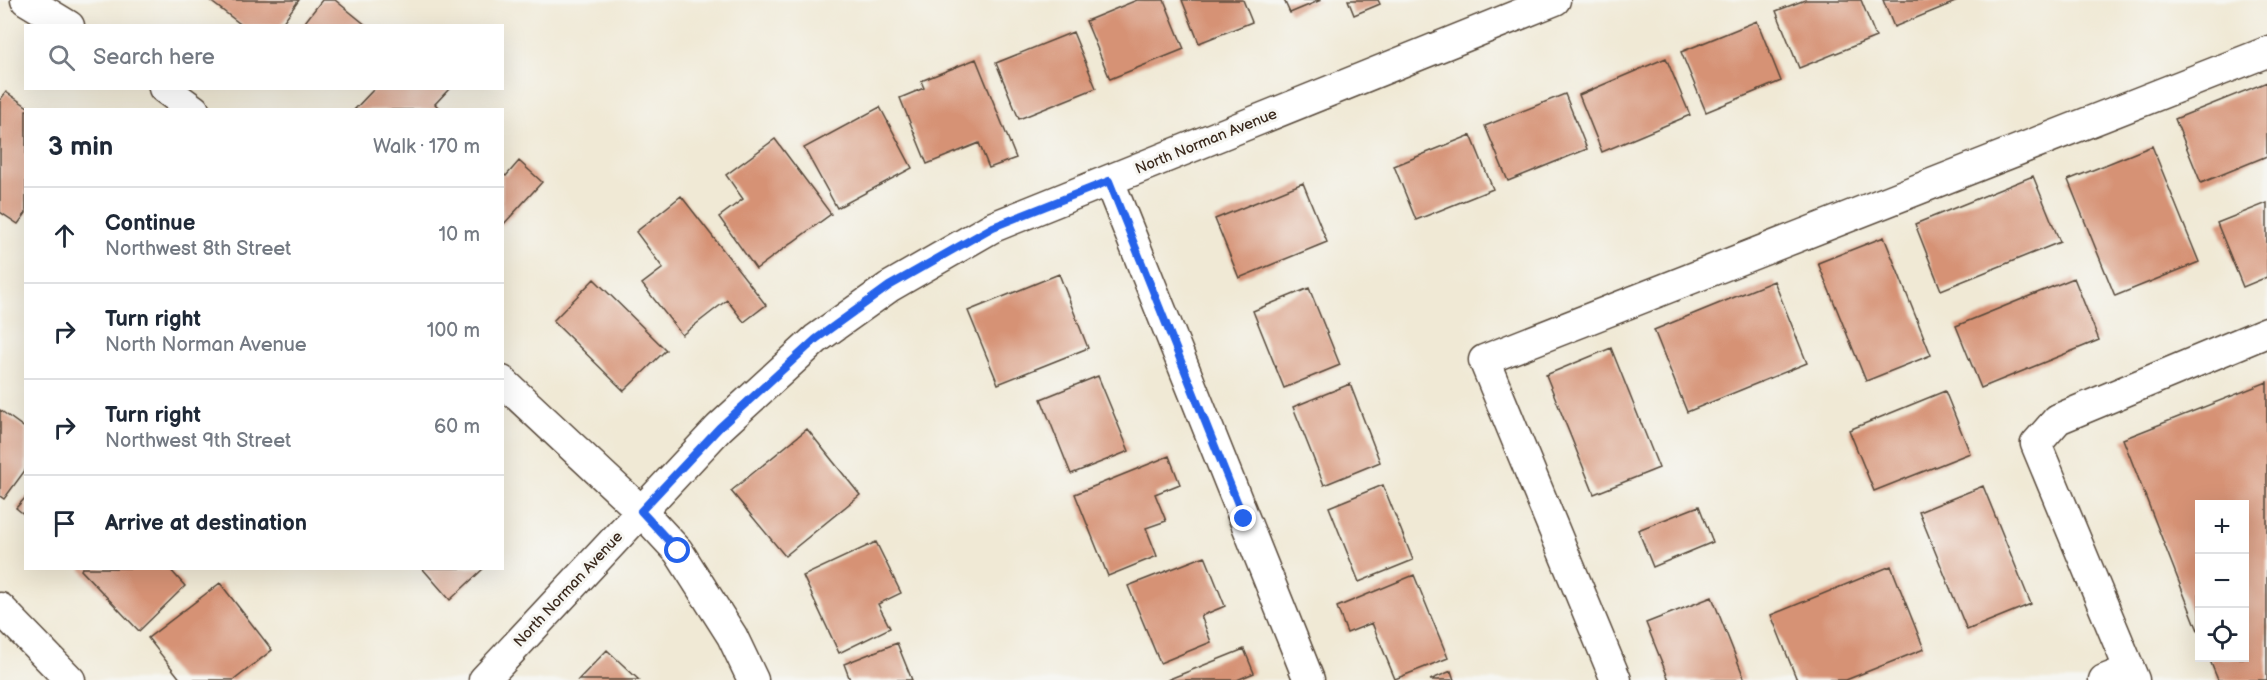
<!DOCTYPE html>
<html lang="en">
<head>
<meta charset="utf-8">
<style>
  :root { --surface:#fff; --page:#f2f2f3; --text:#1f2937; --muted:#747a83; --line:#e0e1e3 }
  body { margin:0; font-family:"Balsamiq Sans",sans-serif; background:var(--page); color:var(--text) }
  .controls { position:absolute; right:18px; bottom:18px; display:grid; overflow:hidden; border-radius:0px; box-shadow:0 6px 24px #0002 }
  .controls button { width:54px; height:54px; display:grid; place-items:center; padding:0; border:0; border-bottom:2px solid var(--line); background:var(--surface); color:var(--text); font:30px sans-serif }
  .stop { position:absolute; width:18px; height:18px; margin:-14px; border:4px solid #2563eb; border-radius:50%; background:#fff }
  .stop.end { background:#2563eb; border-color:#fff; box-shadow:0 2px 6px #0008 }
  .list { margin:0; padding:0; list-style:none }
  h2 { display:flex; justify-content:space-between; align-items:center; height:78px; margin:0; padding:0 24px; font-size:26px }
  h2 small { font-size:20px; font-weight:400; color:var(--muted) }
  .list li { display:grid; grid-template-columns:39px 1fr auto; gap:18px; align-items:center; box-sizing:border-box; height:96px; padding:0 24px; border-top:2px solid var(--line) }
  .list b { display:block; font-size:22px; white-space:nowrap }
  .list p { margin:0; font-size:20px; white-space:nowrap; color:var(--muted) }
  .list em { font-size:20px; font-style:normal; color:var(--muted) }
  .icon { flex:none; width:33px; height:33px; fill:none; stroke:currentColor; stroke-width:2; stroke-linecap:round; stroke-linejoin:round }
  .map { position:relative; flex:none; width:2267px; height:680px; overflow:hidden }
  .search { position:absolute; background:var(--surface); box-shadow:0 6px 24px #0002; left:24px; top:24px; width:480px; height:66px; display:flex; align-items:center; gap:15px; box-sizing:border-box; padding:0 21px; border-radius:0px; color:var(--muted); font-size:22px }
  .panel { position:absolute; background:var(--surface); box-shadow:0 6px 24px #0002; left:24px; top:108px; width:480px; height:462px; border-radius:0px }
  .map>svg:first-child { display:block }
  .building { fill:#d69275 }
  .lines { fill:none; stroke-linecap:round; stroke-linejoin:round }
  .street-casing { stroke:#564739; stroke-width:33 }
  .street { stroke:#fff; stroke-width:30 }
  .route { stroke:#2563eb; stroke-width:8 }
  .labels { text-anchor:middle; stroke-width:6; stroke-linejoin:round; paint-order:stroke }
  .street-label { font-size:15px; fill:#3b2a1e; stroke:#f6f6f2 }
</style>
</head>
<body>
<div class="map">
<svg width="2267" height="680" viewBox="0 0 2267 680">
  <rect width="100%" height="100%" fill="#f6f6f2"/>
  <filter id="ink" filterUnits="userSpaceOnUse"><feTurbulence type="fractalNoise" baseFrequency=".0167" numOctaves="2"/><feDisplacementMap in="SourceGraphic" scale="12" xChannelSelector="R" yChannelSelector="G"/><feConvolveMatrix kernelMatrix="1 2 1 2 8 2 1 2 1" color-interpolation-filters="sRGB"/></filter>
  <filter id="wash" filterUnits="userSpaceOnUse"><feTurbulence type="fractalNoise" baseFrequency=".008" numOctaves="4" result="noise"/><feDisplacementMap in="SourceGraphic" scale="24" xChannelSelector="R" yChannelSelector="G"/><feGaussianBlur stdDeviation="1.35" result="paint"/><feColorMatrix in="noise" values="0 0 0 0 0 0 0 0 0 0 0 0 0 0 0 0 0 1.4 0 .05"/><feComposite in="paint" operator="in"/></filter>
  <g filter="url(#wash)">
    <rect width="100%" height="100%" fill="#f0e9d5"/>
    <g id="blocks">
      <path class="building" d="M 209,0 L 299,0 L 280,26 L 243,26 Z
        M 322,0 L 335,0 L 367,26 L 302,26 Z
        M 1137,0 L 1164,0 L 1184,49 L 1110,79 L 1086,21 Z
        M 1182,0 L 1243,0 L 1252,22 L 1199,43 Z
        M 1284,0 L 1321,0 L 1290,13 Z
        M 1348,0 L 1378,0 L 1380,4 L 1354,15 Z
        M 1805,0 L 1861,0 L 1876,37 L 1799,68 L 1776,11 Z
        M 1883,0 L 1960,0 L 1894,27 Z
        M 1757,21 L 1781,81 L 1706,112 L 1681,52 Z
        M 1073,32 L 1096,88 L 1019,119 L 996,63 Z
        M 1666,58 L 1690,115 L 1602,152 L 1579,95 Z
        M 976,59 L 1016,158 L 989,168 L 979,143 L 927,164 L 900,98 L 924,88 L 921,81 Z
        M 2267,82 L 2267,156 L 2201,183 L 2175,119 Z
        M 375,88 L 450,88 L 435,104 L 441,110 L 354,110 Z
        M 6,92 L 32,110 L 26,110 L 26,213 L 18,224 L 0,212 L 0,100 Z
        M 1565,94 L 1587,149 L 1508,181 L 1485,126 Z
        M 880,107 L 912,168 L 837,208 L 804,148 Z
        M 1471,135 L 1493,189 L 1416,220 L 1394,166 Z
        M 775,139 L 831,214 L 756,269 L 719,217 L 743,199 L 726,175 Z
        M 2152,146 L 2199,262 L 2115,296 L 2068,180 Z
        M 519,161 L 542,182 L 502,226 L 502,173 L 506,176 Z
        M 2033,176 L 2060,242 L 1941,290 L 1915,224 Z
        M 1303,183 L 1327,242 L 1239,278 L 1215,219 Z
        M 681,196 L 766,305 L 744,322 L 727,300 L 682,335 L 642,284 L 663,268 L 636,232 Z
        M 2267,203 L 2267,277 L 2243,287 L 2217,223 Z
        M 1884,237 L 1931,355 L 1866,381 L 1818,263 Z
        M 1059,274 L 1088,348 L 998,384 L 968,311 Z
        M 2074,278 L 2099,340 L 1981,388 L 1956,326 Z
        M 594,279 L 666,350 L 624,391 L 553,321 Z
        M 1774,281 L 1807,363 L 1687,412 L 1654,330 Z
        M 1309,288 L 1340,365 L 1284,388 L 1253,311 Z
        M 1611,348 L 1659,468 L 1594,494 L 1546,375 Z
        M 1098,376 L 1129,451 L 1071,474 L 1041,399 Z
        M 2267,382 L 2267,680 L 2218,680 L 2209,658 L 2244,658 L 2244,504 L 2200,504 L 2199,633 L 2123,439 Z
        M 1350,384 L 1380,462 L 1324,485 L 1293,407 Z
        M 1945,391 L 1970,453 L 1874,491 L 1849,430 Z
        M 0,410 L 26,429 L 26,469 L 4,499 L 0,496 Z
        M 807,429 L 860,495 L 785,556 L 731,491 Z
        M 1169,456 L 1180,484 L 1155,494 L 1166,521 L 1146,528 L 1157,556 L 1108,576 L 1075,494 Z
        M 1383,485 L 1413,560 L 1359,582 L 1329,507 Z
        M 1983,486 L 2031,604 L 1967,630 L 1919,512 Z
        M 26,497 L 26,516 L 16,508 Z
        M 1699,506 L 1713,542 L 1653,567 L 1638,530 Z
        M 876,542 L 901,593 L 878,604 L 890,628 L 839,653 L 803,576 Z
        M 1205,556 L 1225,606 L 1201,616 L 1211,642 L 1160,663 L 1128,586 Z
        M 1891,566 L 1924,649 L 1846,680 L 1797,680 L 1771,615 Z
        M 82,568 L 169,568 L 185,586 L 139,631 L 81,570 Z
        M 422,568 L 484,568 L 450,600 Z
        M 1414,575 L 1448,658 L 1395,679 L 1372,623 L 1347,633 L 1337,607 Z
        M 220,583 L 272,650 L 234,680 L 181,680 L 148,638 Z
        M 1712,597 L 1745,680 L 1669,680 L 1646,623 Z
        M 897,643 L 912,680 L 850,680 L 844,664 Z
        M 1244,649 L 1254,673 L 1237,680 L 1167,680 Z
        M 607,650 L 639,680 L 578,680 Z
        M 1451,671 L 1454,680 L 1430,680 Z"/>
    </g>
  </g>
  <g filter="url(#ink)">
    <use href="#blocks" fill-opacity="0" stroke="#564739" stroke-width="1.5"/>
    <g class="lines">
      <defs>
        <path id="street" d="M 26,0 L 69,26
          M 164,88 L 194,110
          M 1109,181 L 1309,680
          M 502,381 L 641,511 L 678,551 L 732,636 L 753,680
          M 0,608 L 70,680
          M 484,680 L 719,428 L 816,339 L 889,287 L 993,227 L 1555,0
          M 1616,680 L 1484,360 L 2267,52
          M 2104,680 L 2129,670
          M 2134,680 L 2036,444 L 2058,419 L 2267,332"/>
      </defs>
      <use href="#street" class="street-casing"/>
      <use href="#street" class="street"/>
    </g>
  </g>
  <g class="lines" filter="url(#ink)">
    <path class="route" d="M 678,551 L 641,511 L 719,428 L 816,339 L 889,286 L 993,227 L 1109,181 L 1244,519"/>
  </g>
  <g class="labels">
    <g class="street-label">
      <text transform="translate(1206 141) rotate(-22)" y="5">North Norman Avenue</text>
      <text transform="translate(568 589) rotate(-47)" y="5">North Norman Avenue</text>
    </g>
  </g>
</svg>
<div class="controls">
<button>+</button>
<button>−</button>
<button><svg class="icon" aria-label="locate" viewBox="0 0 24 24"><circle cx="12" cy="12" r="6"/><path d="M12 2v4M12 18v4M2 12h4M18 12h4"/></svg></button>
</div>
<div class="stop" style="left:678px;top:551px"></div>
<div class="stop end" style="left:1244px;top:519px"></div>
<div class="search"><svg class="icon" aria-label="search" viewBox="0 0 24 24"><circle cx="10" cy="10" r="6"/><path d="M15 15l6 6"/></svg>Search here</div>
<section class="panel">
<h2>3 min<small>Walk · 170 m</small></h2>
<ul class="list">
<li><svg class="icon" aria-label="ahead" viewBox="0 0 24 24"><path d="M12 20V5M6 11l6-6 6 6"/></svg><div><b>Continue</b><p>Northwest 8th Street</p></div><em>10 m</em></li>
<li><svg class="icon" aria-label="right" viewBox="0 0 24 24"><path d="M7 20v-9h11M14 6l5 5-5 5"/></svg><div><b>Turn right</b><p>North Norman Avenue</p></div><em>100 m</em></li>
<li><svg class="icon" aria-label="right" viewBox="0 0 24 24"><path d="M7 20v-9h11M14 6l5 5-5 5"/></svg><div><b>Turn right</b><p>Northwest 9th Street</p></div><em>60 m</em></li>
<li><svg class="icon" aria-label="arrive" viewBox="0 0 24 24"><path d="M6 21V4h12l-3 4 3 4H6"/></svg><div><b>Arrive at destination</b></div></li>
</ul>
</section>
</div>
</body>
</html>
